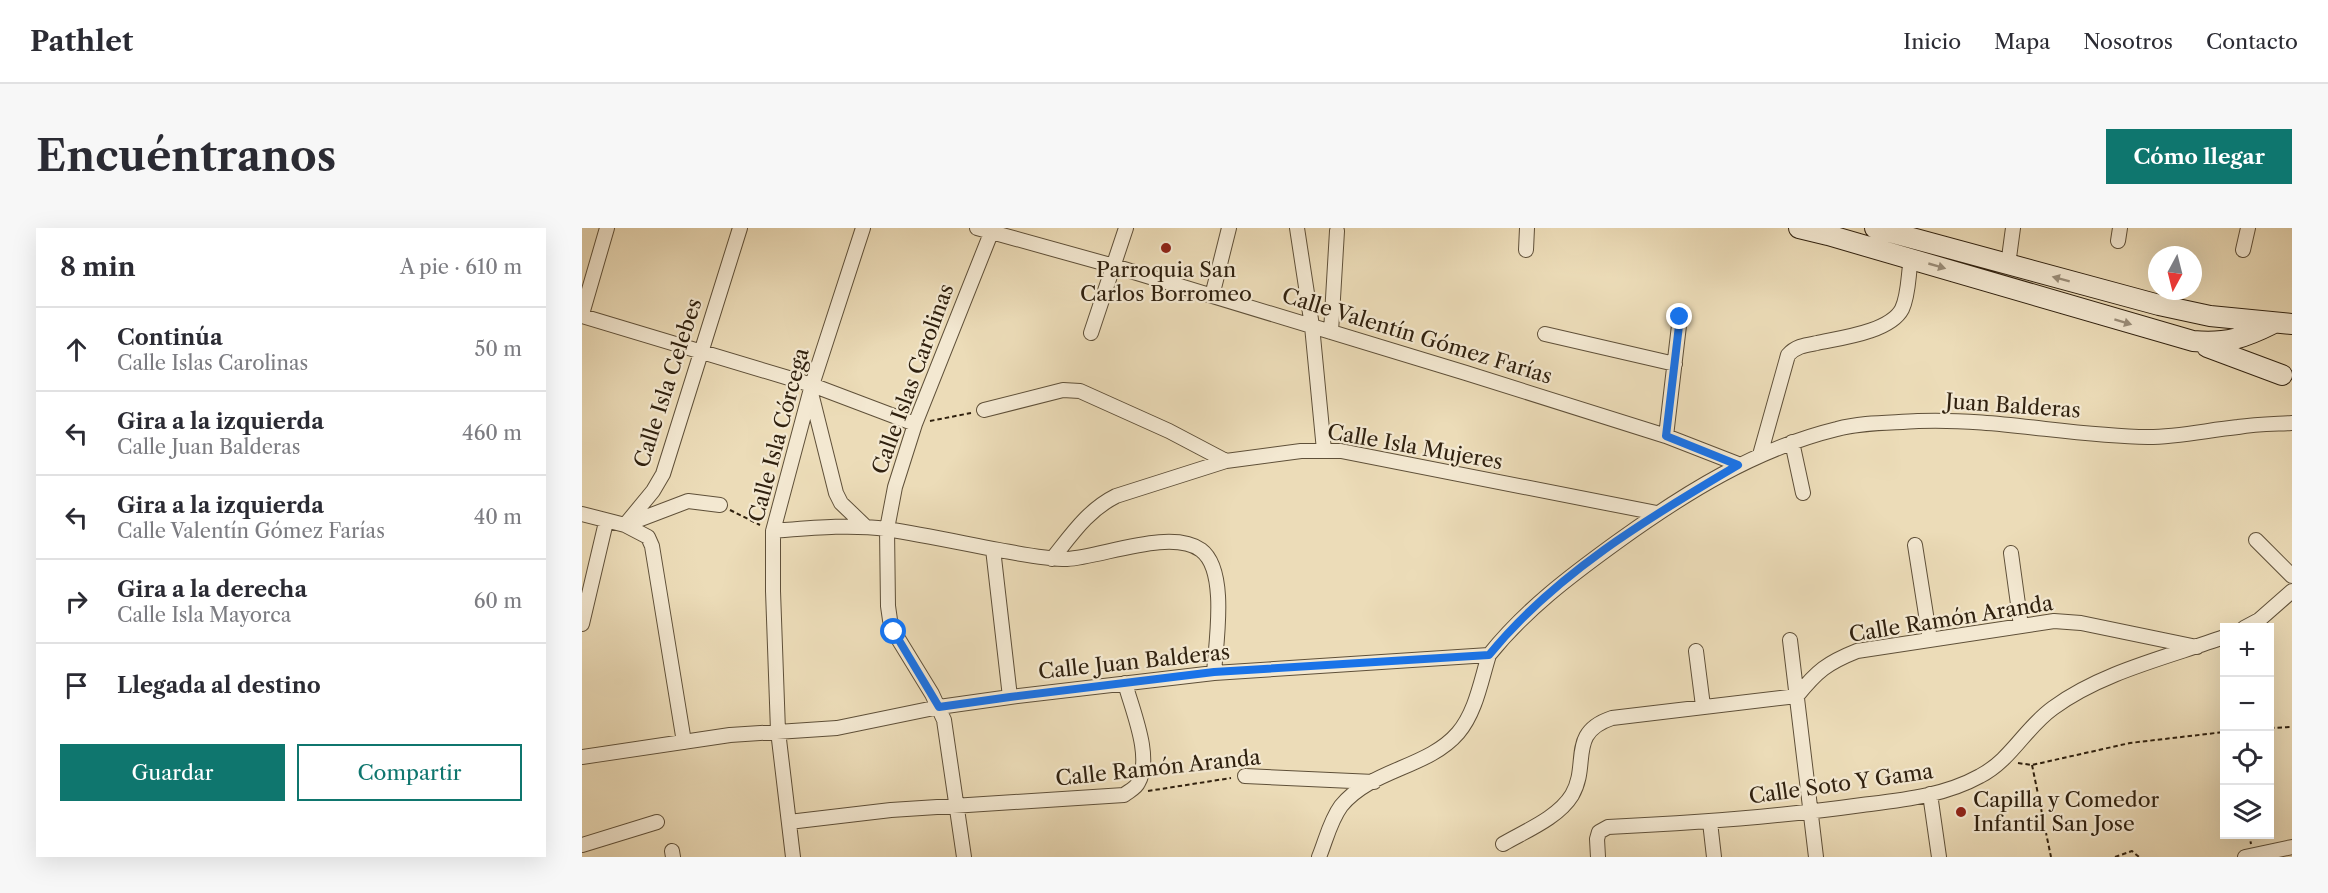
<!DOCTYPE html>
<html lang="es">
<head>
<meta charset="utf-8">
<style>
  :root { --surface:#fff; --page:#f7f7f7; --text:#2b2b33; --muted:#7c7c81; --line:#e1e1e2; --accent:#0f766e }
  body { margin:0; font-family:"Libre Caslon Text",serif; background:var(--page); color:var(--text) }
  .controls { position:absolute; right:18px; bottom:18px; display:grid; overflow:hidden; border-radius:0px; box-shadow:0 6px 24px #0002 }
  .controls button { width:54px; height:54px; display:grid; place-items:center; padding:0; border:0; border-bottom:2px solid var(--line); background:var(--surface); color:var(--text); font:30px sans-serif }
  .compass { position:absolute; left:1566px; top:18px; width:54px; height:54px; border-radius:50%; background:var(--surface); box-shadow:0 6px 24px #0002; rotate:187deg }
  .stop { position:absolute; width:18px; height:18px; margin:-14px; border:4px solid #1a73e8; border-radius:50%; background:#fff }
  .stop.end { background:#1a73e8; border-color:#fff; box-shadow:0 2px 6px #0008 }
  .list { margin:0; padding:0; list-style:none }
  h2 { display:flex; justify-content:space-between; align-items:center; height:78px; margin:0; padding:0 24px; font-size:26px }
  h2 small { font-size:20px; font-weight:400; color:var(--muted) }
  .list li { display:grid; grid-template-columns:39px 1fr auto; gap:18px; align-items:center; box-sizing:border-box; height:84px; padding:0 24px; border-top:2px solid var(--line) }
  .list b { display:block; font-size:22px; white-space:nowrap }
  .list p { margin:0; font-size:20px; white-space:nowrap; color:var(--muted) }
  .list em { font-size:20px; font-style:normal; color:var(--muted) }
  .actions { display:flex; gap:12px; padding:18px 24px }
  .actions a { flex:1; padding:14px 0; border:2px solid var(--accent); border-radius:0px; text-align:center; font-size:21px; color:var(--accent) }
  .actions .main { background:var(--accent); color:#fff }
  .icon { flex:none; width:33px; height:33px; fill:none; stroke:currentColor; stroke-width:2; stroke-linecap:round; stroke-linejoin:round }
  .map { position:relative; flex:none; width:1710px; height:629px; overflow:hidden; border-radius:0px }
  header { display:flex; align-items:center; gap:36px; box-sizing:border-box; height:84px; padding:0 30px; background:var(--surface); border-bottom:2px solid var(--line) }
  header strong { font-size:28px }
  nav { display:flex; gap:33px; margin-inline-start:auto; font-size:21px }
  .intro { display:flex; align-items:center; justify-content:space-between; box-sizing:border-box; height:144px; padding:0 36px }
  h1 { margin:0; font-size:42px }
  .button { padding:15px 27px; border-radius:0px; background:var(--accent); color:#fff; font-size:21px; font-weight:700 }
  main { display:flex; gap:36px; padding:0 36px }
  aside { flex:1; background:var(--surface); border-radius:0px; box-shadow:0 6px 24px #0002 }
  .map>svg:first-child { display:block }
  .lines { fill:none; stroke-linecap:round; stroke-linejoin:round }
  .street-casing { stroke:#5f5039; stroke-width:16 }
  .secondary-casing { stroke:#30210f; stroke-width:22 }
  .path { stroke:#30210f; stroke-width:2; stroke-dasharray:4.5 3; stroke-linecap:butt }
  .street { stroke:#f3e8d1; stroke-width:14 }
  .secondary { stroke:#f3e8d1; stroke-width:20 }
  .oneway { fill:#9b8e7a }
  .route { stroke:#1a73e8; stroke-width:8 }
  .poi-dot { fill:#8f2418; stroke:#f3e8d1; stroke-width:2 }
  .labels { text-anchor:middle; stroke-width:4.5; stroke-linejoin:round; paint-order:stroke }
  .poi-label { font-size:21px; fill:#30210f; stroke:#f3e8d1 }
  .street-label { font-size:21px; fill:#30210f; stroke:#f3e8d1 }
</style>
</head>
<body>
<header>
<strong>Pathlet</strong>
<nav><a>Inicio</a><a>Mapa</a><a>Nosotros</a><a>Contacto</a></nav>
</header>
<div class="intro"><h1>Encuéntranos</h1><a class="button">Cómo llegar</a></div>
<main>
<aside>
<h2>8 min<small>A pie · 610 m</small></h2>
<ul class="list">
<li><svg class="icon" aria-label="ahead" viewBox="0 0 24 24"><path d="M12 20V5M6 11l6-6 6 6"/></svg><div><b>Continúa</b><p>Calle Islas Carolinas</p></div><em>50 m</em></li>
<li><svg class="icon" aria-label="left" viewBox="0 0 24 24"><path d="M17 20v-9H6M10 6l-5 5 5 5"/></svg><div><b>Gira a la izquierda</b><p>Calle Juan Balderas</p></div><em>460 m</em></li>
<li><svg class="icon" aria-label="left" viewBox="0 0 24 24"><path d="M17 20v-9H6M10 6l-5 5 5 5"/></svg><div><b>Gira a la izquierda</b><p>Calle Valentín Gómez Farías</p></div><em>40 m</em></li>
<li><svg class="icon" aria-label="right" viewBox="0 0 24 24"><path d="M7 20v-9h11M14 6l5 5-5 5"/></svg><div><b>Gira a la derecha</b><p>Calle Isla Mayorca</p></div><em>60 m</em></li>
<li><svg class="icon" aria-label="arrive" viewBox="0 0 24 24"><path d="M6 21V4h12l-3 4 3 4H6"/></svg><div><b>Llegada al destino</b></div></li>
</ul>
<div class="actions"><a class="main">Guardar</a><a>Compartir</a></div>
</aside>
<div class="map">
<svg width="1710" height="629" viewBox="0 0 1710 629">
  <rect width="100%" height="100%" fill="#ecdcb8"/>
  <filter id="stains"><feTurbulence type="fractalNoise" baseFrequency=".00333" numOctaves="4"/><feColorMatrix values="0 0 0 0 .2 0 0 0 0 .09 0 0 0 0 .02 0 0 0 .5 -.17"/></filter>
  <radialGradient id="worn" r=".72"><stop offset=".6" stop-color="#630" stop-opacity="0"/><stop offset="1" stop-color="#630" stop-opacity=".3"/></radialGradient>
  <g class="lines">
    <defs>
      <path id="street" d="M 395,0 L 532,38 L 884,145 L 1084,208 L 1156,236
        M 715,0 L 730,98 L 742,222
        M 1536,13 L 1538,0
        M 944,22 L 945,0
        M 1661,22 L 1666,0
        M 1426,37 L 1431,0
        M 630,68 L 647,0
        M 0,86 L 25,0
        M 0,88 L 230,157 L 333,196
        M 749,104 L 755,3
        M 509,105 L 544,0
        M 963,106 L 1093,136
        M 229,165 L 254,265 L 259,275 L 284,299
        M 402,182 L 481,162 L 498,163 L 587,203 L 644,233
        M 1084,208 L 1098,89
        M 1210,214 L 1221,265
        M 1178,227 L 1206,127 C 1214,118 1224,117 1235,115 C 1258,110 1308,104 1320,81 C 1327,66 1326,47 1329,31
        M 0,286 L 43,297 L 106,273 L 138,277
        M 191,303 C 229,300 267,296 305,301 C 342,307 380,315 417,322 C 439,326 462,331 485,331 C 520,329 589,300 619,322 C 646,342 634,414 632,445
        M 1674,312 L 1710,348
        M 1333,317 L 1348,412
        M 411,321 L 428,469
        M 1429,325 L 1439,398
        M 470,331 C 490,306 506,282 534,268 L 644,233 L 719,223 L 759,223 L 1075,285
        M 0,396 L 24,294
        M 1662,400 L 1677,392 L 1710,363
        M 1208,412 L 1234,629
        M 1114,423 L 1121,478
        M 102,514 L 70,318 L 66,309 L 43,297 L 71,263 L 81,246 L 158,0
        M 0,529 L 148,507 L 255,500 L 357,479 L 428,469 L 632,445 L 907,427 C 943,382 988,348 1035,314 C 1103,265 1173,221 1255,201 C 1281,194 1309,195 1336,193 C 1413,190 1489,208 1566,209 C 1597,209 1626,202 1656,199 C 1674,196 1692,196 1710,195
        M 663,548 L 792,554
        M 1348,566 L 1357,629
        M 207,594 L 309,582 L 542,567 C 547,563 554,560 556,555 C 571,529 550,482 543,455
        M 1128,594 L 1132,629
        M 921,616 C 943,603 976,590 990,567 C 1008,536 985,505 1030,490 L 1215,468 C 1235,443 1245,435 1275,423 L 1472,393 L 1499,395 L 1615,419
        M 0,617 L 75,594
        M 90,623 L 91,629
        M 211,629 L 196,503 L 191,363 L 191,303 L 230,157 L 281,0
        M 382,629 L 362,492 L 350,466 L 312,404 L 308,392 L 306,378 L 305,301 L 313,259 L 333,196 L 411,0
        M 737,629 C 744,612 748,593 759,578 C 789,541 846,540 876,505 C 894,484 899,452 907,427
        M 1016,629 L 1015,611 L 1017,604 L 1026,599 C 1111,595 1195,589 1280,577 C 1320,572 1362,568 1398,548 C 1429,532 1443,500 1471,480 C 1520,444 1586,429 1642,409
        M 1663,629 L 1710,619"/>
      <path id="secondary" d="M 1217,0 L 1246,7 L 1611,113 C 1645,116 1662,110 1692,95
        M 1293,0 L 1577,77 L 1628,88 L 1710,96
        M 1625,119 L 1700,147"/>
    </defs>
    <use href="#street" class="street-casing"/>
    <use href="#secondary" class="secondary-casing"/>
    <path class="path" d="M 348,193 L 389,185
      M 148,282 L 178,297
      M 1688,500 L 1710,499
      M 1436,535 L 1450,537 L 1548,515 L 1642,504
      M 1450,537 L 1469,629
      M 566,563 L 649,550
      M 1667,606 L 1669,616
      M 1533,629 L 1550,623 L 1557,629"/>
    <use href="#street" class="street"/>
    <use href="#secondary" class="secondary"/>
  </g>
  <defs><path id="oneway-solid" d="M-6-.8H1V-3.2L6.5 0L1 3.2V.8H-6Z" transform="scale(1.5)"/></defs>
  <g class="oneway">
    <use href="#oneway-solid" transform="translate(1355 38) rotate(16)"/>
    <use href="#oneway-solid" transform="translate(1479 51) rotate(-165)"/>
    <use href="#oneway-solid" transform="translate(1541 94) rotate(17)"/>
  </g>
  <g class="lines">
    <path class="route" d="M 312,404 L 357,479 L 428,469 L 632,444 L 907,427 C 973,346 1066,290 1156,237 L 1084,208 L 1098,89"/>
  </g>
  <g class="poi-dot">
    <circle cx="584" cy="20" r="6"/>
    <circle cx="1379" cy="584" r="6"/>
  </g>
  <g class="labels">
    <g class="poi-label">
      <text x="584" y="49">Parroquia San<tspan x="584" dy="24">Carlos Borromeo</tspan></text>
      <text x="1391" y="579" text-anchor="start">Capilla y Comedor<tspan x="1391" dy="24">Infantil San Jose</tspan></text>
    </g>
    <g class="street-label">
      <text transform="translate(835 108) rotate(17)" y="7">Calle Valentín Gómez Farías</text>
      <text transform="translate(331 151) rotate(-70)" y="7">Calle Islas Carolinas</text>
      <text transform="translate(86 155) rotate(-72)" y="7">Calle Isla Celebes</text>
      <text transform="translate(1431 178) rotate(4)" y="7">Juan Balderas</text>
      <text transform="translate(197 207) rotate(-75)" y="7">Calle Isla Córcega</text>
      <text transform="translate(833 219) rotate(10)" y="7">Calle Isla Mujeres</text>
      <text transform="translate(1369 391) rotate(-9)" y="7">Calle Ramón Aranda</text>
      <text transform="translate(552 434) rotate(-6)" y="7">Calle Juan Balderas</text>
      <text transform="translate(576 540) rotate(-6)" y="7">Calle Ramón Aranda</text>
      <text transform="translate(1259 556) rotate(-8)" y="7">Calle Soto Y Gama</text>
    </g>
  </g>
  <rect width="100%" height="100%" filter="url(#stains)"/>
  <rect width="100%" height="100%" fill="url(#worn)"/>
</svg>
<div class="controls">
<button>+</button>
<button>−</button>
<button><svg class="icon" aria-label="locate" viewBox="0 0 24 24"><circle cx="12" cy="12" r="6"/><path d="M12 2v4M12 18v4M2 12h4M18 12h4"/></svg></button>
<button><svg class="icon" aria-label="layers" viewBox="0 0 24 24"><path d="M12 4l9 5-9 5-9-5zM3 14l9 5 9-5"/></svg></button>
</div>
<svg class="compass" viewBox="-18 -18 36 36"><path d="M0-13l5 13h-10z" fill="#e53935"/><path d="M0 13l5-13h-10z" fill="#7c7c81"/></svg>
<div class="stop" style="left:312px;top:404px"></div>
<div class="stop end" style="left:1098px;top:89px"></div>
</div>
</main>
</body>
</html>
